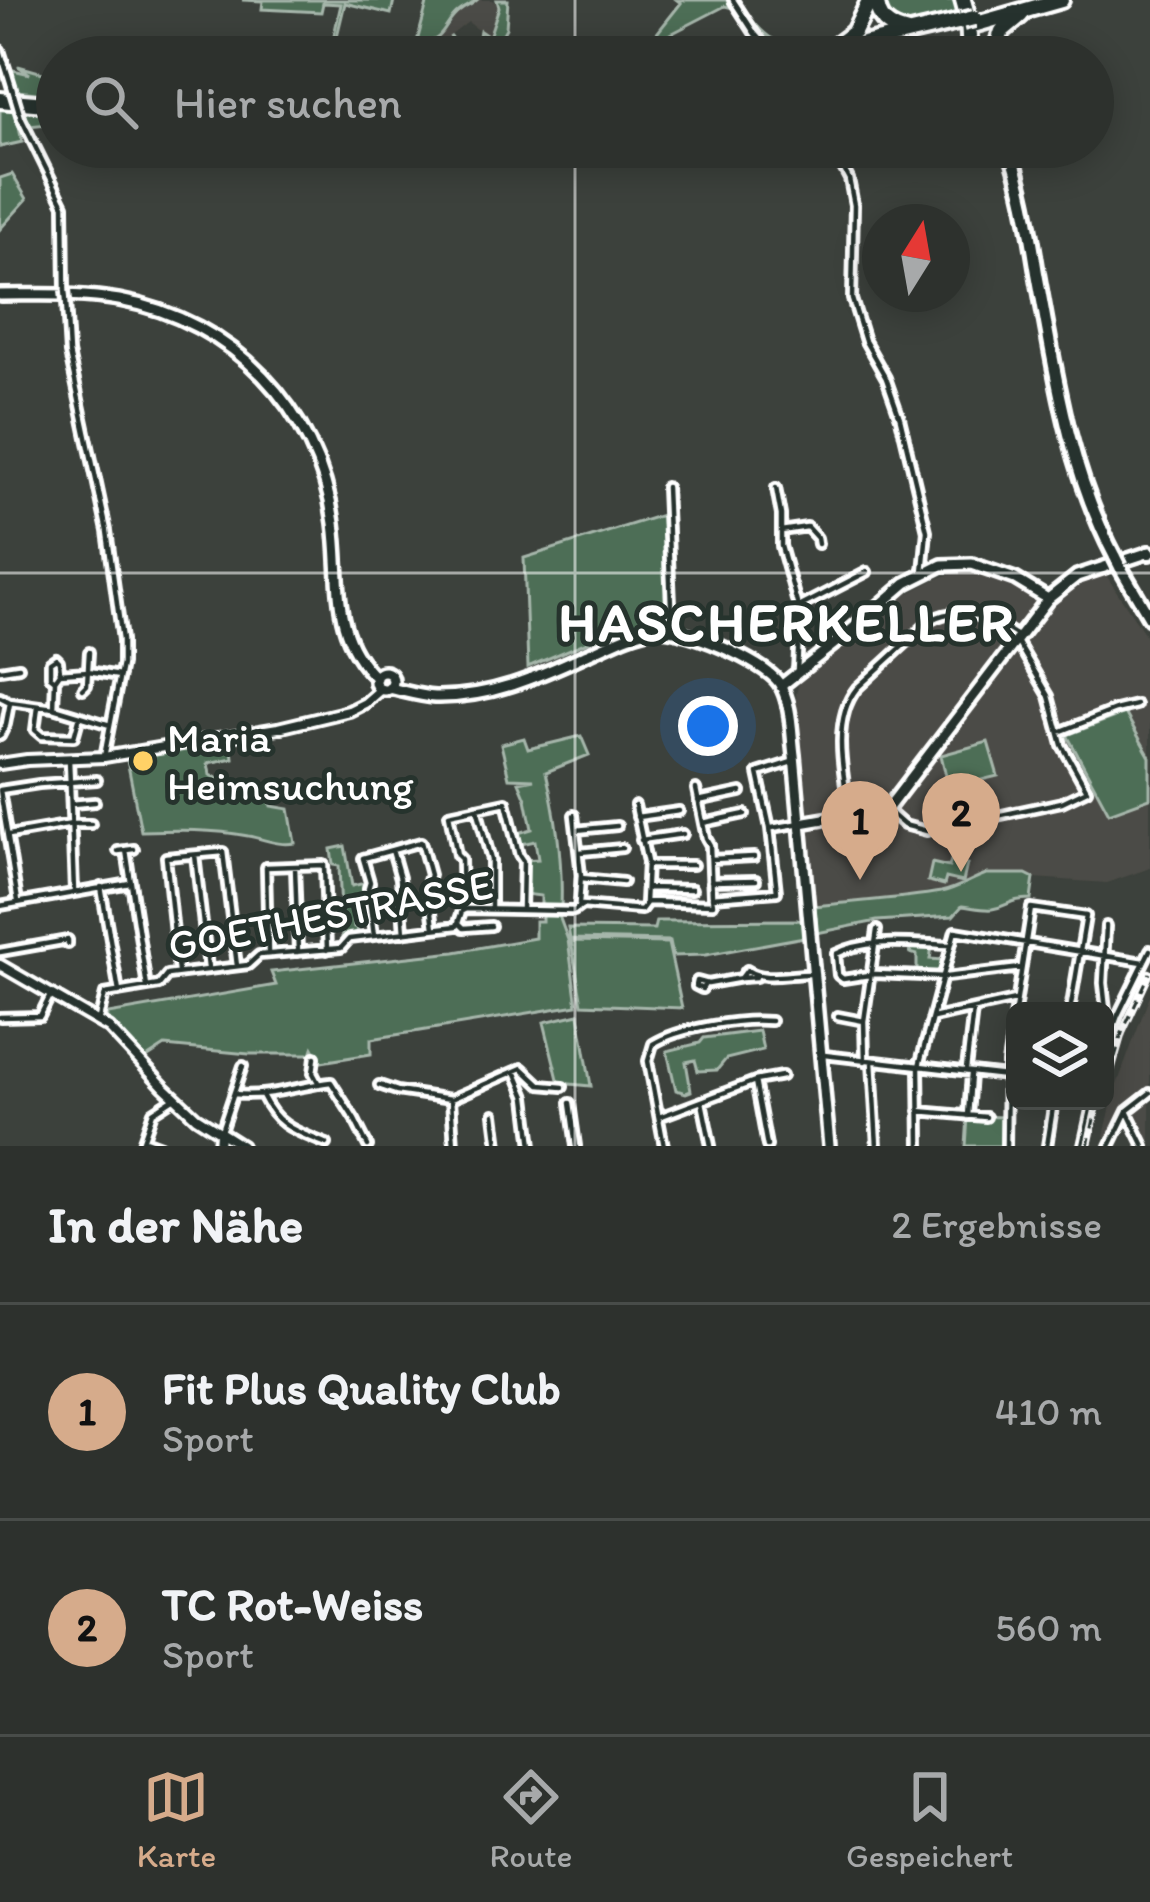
<!DOCTYPE html>
<html lang="de">
<head>
<meta charset="utf-8">
<style>
  :root { --surface:#2d312d; --page:#353935; --text:#f1f3f6; --muted:#a7a9aa; --line:#484c49; --accent:#d6ab8b }
  body { margin:0; font-family:Itim,sans-serif; background:var(--page); color:var(--text) }
  .controls { position:absolute; right:36px; bottom:36px; display:grid; overflow:hidden; border-radius:18px; box-shadow:0 6px 30px #0003 }
  .controls button { width:108px; height:108px; display:grid; place-items:center; padding:0; border:0; border-bottom:3px solid var(--line); background:var(--surface); color:var(--text); font:60px sans-serif }
  .compass { position:absolute; left:862px; top:204px; width:108px; height:108px; border-radius:50%; background:var(--surface); box-shadow:0 6px 30px #0003; rotate:11deg }
  .you { position:absolute; left:708px; top:726px; width:42px; height:42px; margin:-30px; border:9px solid #fff; border-radius:50%; background:#1a73e8; box-shadow:0 0 0 18px #1a73e833 }
  .badge { display:grid; place-items:center; width:78px; height:78px; border-radius:50%; background:var(--accent); color:#111; font-size:39px; font-weight:700 }
  .pin { position:absolute; translate:-50% -99px; filter:drop-shadow(0 3px 6px #0008) }
  .pin::after { content:''; position:absolute; top:63px; width:42px; height:36px; background:inherit; clip-path:polygon(0 0,100% 0,50% 100%) }
  .list { margin:0; padding:0; list-style:none }
  h2 { display:flex; justify-content:space-between; align-items:center; height:156px; margin:0; padding:0 48px; font-size:51px }
  h2 small { font-size:39px; font-weight:400; color:var(--muted) }
  .list li { display:grid; grid-template-columns:78px 1fr auto; gap:36px; align-items:center; box-sizing:border-box; height:216px; padding:0 48px; border-top:3px solid var(--line) }
  .list b { display:block; font-size:45px; white-space:nowrap }
  .list p { margin:0; font-size:39px; white-space:nowrap; color:var(--muted) }
  .list em { font-size:39px; font-style:normal; color:var(--muted) }
  .icon { flex:none; width:66px; height:66px; fill:none; stroke:currentColor; stroke-width:2; stroke-linecap:round; stroke-linejoin:round }
  .map { position:relative; flex:none; width:1150px; height:1146px; overflow:hidden }
  .search { position:absolute; background:var(--surface); box-shadow:0 6px 30px #0003; left:36px; right:36px; top:36px; height:132px; display:flex; align-items:center; gap:30px; box-sizing:border-box; padding:0 42px; border-radius:66px; color:var(--muted); font-size:45px }
  .sheet { height:588px; background:var(--surface) }
  nav { display:flex; justify-content:space-around; align-items:center; box-sizing:border-box; height:168px; border-top:3px solid var(--line); background:var(--surface); font-size:33px; color:var(--muted) }
  nav a { display:grid; justify-items:center; gap:6px }
  nav .on { color:var(--accent) }
  .map>svg:first-child { display:block }
  .built { fill:#4c4b46 }
  .green { fill:#4e6e57; stroke:#a6b6ab; stroke-width:3 }
  .lines { fill:none; stroke-linecap:round; stroke-linejoin:round }
  .minor-casing { stroke:#fff; stroke-width:14 }
  .tertiary-casing { stroke:#fff; stroke-width:16 }
  .secondary-casing { stroke:#fff; stroke-width:18 }
  .primary-casing { stroke:#fff; stroke-width:20 }
  .motorway-casing { stroke:#fff; stroke-width:22 }
  .minor { stroke:#26332d; stroke-width:4.5 }
  .tertiary { stroke:#26332d; stroke-width:8 }
  .secondary { stroke:#26332d; stroke-width:9 }
  .primary { stroke:#26332d; stroke-width:10 }
  .motorway { stroke:#26332d; stroke-width:14 }
  .rail-casing { stroke:#fff; stroke-width:8 }
  .rail { stroke:#26332d; stroke-width:3; stroke-dasharray:9; stroke-linecap:butt }
  .minor-bridge-casing { stroke:#fff; stroke-width:14; stroke-linecap:butt }
  .primary-bridge-casing { stroke:#fff; stroke-width:20; stroke-linecap:butt }
  .motorway-bridge-casing { stroke:#fff; stroke-width:22; stroke-linecap:butt }
  .minor-bridge { stroke:#26332d; stroke-width:4.5 }
  .primary-bridge { stroke:#26332d; stroke-width:10 }
  .motorway-bridge { stroke:#26332d; stroke-width:14 }
  .grid { fill:none; stroke:#fff; stroke-width:3; stroke-opacity:0.55 }
  .poi-dot { fill:#ffd166; stroke:#26332d; stroke-width:4.5 }
  .labels { text-anchor:middle; stroke-width:10; stroke-linejoin:round; paint-order:stroke }
  .poi-label { font-size:42px; fill:#fff; stroke:#26332d; text-anchor:start }
  .street-label { font-size:42px; fill:#fff; stroke:#26332d }
  .district-label { font-size:54px; font-weight:bold; letter-spacing:3px; fill:#fff; stroke:#26332d }
</style>
</head>
<body>
<div class="map">
<svg width="1150" height="1146" viewBox="0 0 1150 1146">
  <rect width="100%" height="100%" fill="#3c413c"/>
  <filter id="ink" filterUnits="userSpaceOnUse"><feTurbulence type="fractalNoise" baseFrequency=".00833" numOctaves="2"/><feDisplacementMap in="SourceGraphic" scale="24" xChannelSelector="R" yChannelSelector="G"/><feConvolveMatrix kernelMatrix="1 2 1 2 8 2 1 2 1" color-interpolation-filters="sRGB"/></filter>
  <g filter="url(#ink)">
    <path class="built" d="M 477,0 L 492,0 L 500,6 L 489,38 L 468,22 L 450,36 L 457,57 L 416,57 L 420,39 L 447,30 L 458,12 L 469,8 Z
      M 957,572 L 982,575 L 996,581 L 1023,586 L 1045,606 L 1080,580 L 1104,572 L 1150,642 L 1150,868 L 1107,883 L 1034,878 L 1026,874 L 986,874 L 941,892 L 929,891 L 911,898 L 882,898 L 815,906 L 796,694 L 800,680 L 903,596 L 936,579 Z
      M 1150,995 L 1150,1141 L 1130,1104 L 1108,1137 L 1104,1136 L 1114,1093 Z"/>
    <path class="green" d="M 242,0 L 394,0 L 391,14 L 345,3 L 332,57 L 329,57 L 341,4 L 323,3 L 321,12 L 262,9 L 263,1 Z
      M 428,0 L 477,0 C 472,5 465,7 460,11 C 443,23 448,38 423,44 L 420,42 L 416,57 L 413,57 Z
      M 497,0 L 508,0 L 506,28 L 490,57 L 457,57 L 450,36 L 459,46 L 470,49 L 478,40 L 480,31 L 489,37 L 499,7 Z
      M 677,0 L 731,0 L 766,49 L 730,57 L 760,47 L 733,8 L 725,6 L 667,36 L 645,52 L 647,57 L 644,57 L 643,51 L 681,3 Z
      M 734,0 L 738,0 C 760,33 774,51 815,43 C 842,38 851,24 861,0 L 867,0 L 847,37 L 819,50 L 779,57 L 778,50 L 773,50 L 743,16 Z
      M 879,0 L 959,0 L 965,13 L 912,29 L 892,25 Z
      M 18,66 L 57,77 L 46,77 L 57,80 L 57,95 L 16,91 L 9,69 L 30,74 Z
      M 0,100 L 57,105 L 57,123 L 19,127 L 22,142 L 0,147 Z
      M 12,174 L 27,199 L 0,229 L 0,178 Z
      M 668,513 L 672,615 L 618,629 L 528,667 L 524,558 Z
      M 1125,713 L 1150,757 L 1150,798 L 1109,813 L 1067,735 Z
      M 581,736 L 589,755 L 546,772 C 557,818 563,861 561,908 L 541,908 L 541,896 L 524,894 L 524,860 L 538,859 L 535,841 L 517,845 L 515,834 L 532,829 L 526,799 L 519,782 L 534,779 L 509,778 L 501,744 L 524,738 L 528,749 Z
      M 231,741 L 233,758 L 208,763 L 210,775 L 270,799 L 271,806 L 289,809 L 295,843 C 278,846 265,839 248,836 C 213,829 177,830 141,831 L 127,760 L 130,756 L 159,754 Z
      M 988,742 L 998,776 L 949,788 L 941,755 Z
      M 345,846 L 352,886 L 365,883 L 367,899 L 351,902 L 354,927 L 357,927 L 358,935 L 342,937 L 339,866 L 333,865 L 331,849 Z
      M 951,860 L 967,864 L 963,882 L 946,878 L 944,885 L 928,881 L 932,863 L 949,867 Z
      M 986,874 L 1026,874 L 1034,878 L 1031,899 C 1009,899 1009,906 992,909 C 982,910 972,907 962,906 L 953,916 L 877,921 L 817,933 L 815,906 C 857,901 900,899 941,892 C 956,889 972,879 986,874 Z
      M 542,915 L 559,916 L 568,940 L 577,1005 L 371,1039 L 371,1054 L 321,1062 L 313,1048 L 311,1054 L 249,1054 L 165,1046 L 145,1059 L 105,1020 L 108,1014 L 276,985 L 271,972 L 455,952 L 535,938 L 535,921 L 542,921 Z
      M 804,920 L 804,937 L 706,955 L 673,956 L 670,941 L 570,939 L 568,928 L 654,929 L 656,921 Z
      M 571,941 L 668,943 L 682,1008 L 582,1004 Z
      M 912,946 L 932,947 L 930,959 L 945,960 L 942,971 L 937,974 L 917,973 L 917,955 L 910,953 Z
      M 579,1014 L 579,1015 L 591,1086 L 559,1083 L 544,1022 Z
      M 759,1031 L 763,1050 L 726,1059 L 717,1070 L 698,1071 L 695,1060 L 686,1062 L 691,1091 L 686,1093 L 676,1090 L 667,1051 L 700,1043 L 704,1038 Z
      M 968,1116 L 1006,1117 L 1006,1146 L 966,1146 Z"/>
    <g class="lines">
      <defs>
        <path id="minor" d="M 733,0 L 755,34 L 775,57
          M 0,50 L 8,75
          M 21,118 L 64,205 L 65,290
          M 832,147 L 849,179 L 854,205 L 852,299 L 865,341 L 886,378 L 900,418 L 927,531 L 923,572
          M 66,301 L 69,353 L 107,531 L 122,640 L 122,664 L 104,757
          M 666,487 L 672,629
          M 776,488 L 781,515 L 781,546 L 800,614 L 797,671
          M 781,531 L 807,527 L 817,538 L 818,544
          M 799,607 L 867,572
          M 0,670 L 19,667
          M 60,673 L 88,671 L 120,676
          M 83,689 L 87,685 L 89,652
          M 0,697 L 10,702 L 54,708 L 110,725
          M 38,707 L 35,730 L 42,736 L 74,737 L 79,719
          M 54,708 L 55,680 L 60,673 L 59,661 L 56,658 L 50,662 L 50,676 L 55,680
          M 1059,732 L 1115,710 L 1136,705
          M 0,736 L 6,724 L 10,703
          M 69,759 L 74,891
          M 696,789 L 706,838 L 710,845 L 712,895
          M 698,801 L 741,792
          M 71,804 L 95,802
          M 635,805 L 647,862 L 645,903
          M 477,808 L 491,860 L 491,908
          M 888,811 L 904,825 L 927,831 L 1062,802 L 1087,790 L 1062,745 L 1049,696 L 1016,640
          M 574,815 L 581,875 L 579,904
          M 850,815 C 844,777 830,721 857,688 L 931,620 C 959,604 991,618 1016,635
          M 637,817 L 679,811
          M 703,823 L 745,814
          M 772,828 L 801,823
          M 576,830 L 617,826
          M 9,835 L 72,824 L 91,824
          M 641,840 L 683,834
          M 126,850 L 147,987
          M 392,850 L 400,878 L 404,933
          M 118,851 L 134,849
          M 580,852 L 622,848
          M 195,855 L 208,968
          M 711,859 L 754,857
          M 647,865 L 693,865
          M 295,867 L 298,952
          M 581,878 L 623,882
          M 711,881 L 756,880
          M 101,887 L 119,992
          M 646,888 L 692,889
          M 18,901 L 0,790 L 39,784 L 97,780
          M 0,906 L 130,883
          M 462,910 L 461,859 L 457,855 L 449,814 L 506,802 L 519,855 L 523,861 L 522,910
          M 460,924 L 464,928 L 491,926
          M 1106,926 L 1103,983 L 1109,1037
          M 374,936 L 368,889 L 370,882 L 363,858 L 421,842 L 430,875 L 428,881 L 434,928
          M 950,945 C 915,944 867,937 836,954 L 838,975 L 843,979 L 875,974 L 946,977 L 1021,968
          M 0,952 L 68,940 L 68,944
          M 268,952 L 266,867 L 324,865 L 327,950
          M 178,972 L 166,857 L 223,852 L 237,966
          M 756,977 L 741,978 L 747,970 C 765,982 790,973 813,974
          M 705,984 L 702,989 L 696,986 L 697,981 L 708,984 L 741,978
          M 838,1016 L 864,1021
          M 0,1017 L 40,1016 L 50,996
          M 99,1018 L 105,994 L 159,985 L 167,975 L 248,965 L 259,955 L 341,948 L 349,939 L 457,926 L 462,911 L 466,909 L 574,911 L 582,905 L 641,910 L 647,902 L 713,904 L 712,897 L 777,892 L 770,828 L 758,773 L 795,761
          M 933,1018 L 1015,1000
          M 1105,1050 L 1118,1015 L 1150,950
          M 824,1055 L 1015,1077
          M 315,1057 L 313,1073 L 319,1084
          M 865,1061 L 864,1021 L 877,930
          M 872,1062 L 877,1146
          M 966,1069 L 973,1010
          M 515,1071 L 526,1097 L 532,1146
          M 755,1081 L 767,1146
          M 379,1085 L 397,1091 L 451,1099 L 522,1068 L 540,1085 L 563,1087
          M 234,1094 C 266,1098 299,1086 331,1082 L 355,1120 L 368,1146
          M 262,1095 C 278,1128 296,1131 327,1144
          M 451,1099 L 454,1146
          M 702,1102 L 711,1146
          M 570,1103 L 576,1146
          M 919,1111 L 986,1117
          M 1128,1113 L 1144,1146
          M 494,1114 L 498,1146
          M 968,1116 L 971,1074
          M 659,1117 L 755,1081 L 782,1076
          M 220,1134 L 243,1066
          M 145,1140 L 161,1146
          M 141,1146 L 153,1112 L 173,1099
          M 664,1146 L 648,1061 L 653,1044 C 678,1028 741,1018 771,1021
          M 920,1146 L 919,1066 L 955,931 L 1143,962
          M 1006,1146 L 1007,1063 L 1031,908 L 1086,916 L 1070,1011
          M 1047,1146 L 1054,1101
          M 1083,1146 L 1093,1101
          M 1110,1146 L 1127,1111 L 1150,1093"/>
        <path id="tertiary" d="M 0,764 L 27,760 L 104,757 L 278,728 L 349,711 L 365,703 L 381,689
          M 0,965 L 109,1028 L 164,1087 L 196,1117 L 242,1146
          M 219,1146 L 220,1134"/>
        <path id="secondary" d="M 0,295 C 40,295 80,293 119,300 C 232,320 318,409 334,523 C 342,581 329,633 376,678
          M375 681a9 9 0 1 1 18 0a9 9 0 1 1-18 0Z
          M 781,686 L 843,637 L 906,583 L 942,565 L 972,564 L 1015,579 L 1048,599
          M 389,688 C 404,691 419,696 435,697 C 489,698 537,677 585,655 C 607,646 630,632 654,629 C 681,626 764,661 779,683 C 792,703 791,733 794,755 L 829,1146
          M 801,823 L 888,808 L 1048,599 L 1077,576 L 1150,552"/>
        <path id="primary" d="M 1009,147 C 1024,188 1030,230 1037,273 C 1055,371 1068,468 1115,557
          M 1148,553 L 1150,553
          M 1120,567 L 1150,618"/>
        <path id="motorway" d="M 877,0 C 877,21 890,29 908,33
          M 963,0 L 968,18 L 970,57
          M 973,25 L 1061,0
          M 834,47 L 854,32 L 870,0
          M 857,54 L 908,53 L 922,57
          M 808,57 L 962,21
          M 993,57 L 1002,31 L 1021,15
          M 0,100 L 57,105"/>
      </defs>
      <use href="#minor" class="minor-casing"/>
      <use href="#tertiary" class="tertiary-casing"/>
      <use href="#secondary" class="secondary-casing"/>
      <use href="#primary" class="primary-casing"/>
      <use href="#motorway" class="motorway-casing"/>
      <use href="#minor" class="minor"/>
      <use href="#tertiary" class="tertiary"/>
      <use href="#secondary" class="secondary"/>
      <use href="#primary" class="primary"/>
      <use href="#motorway" class="motorway"/>
      <defs>
        <path id="rail" d="M 1105,1092 L 1122,1033 L 1150,973
          M 1088,1146 L 1098,1101"/>
      </defs>
      <use href="#rail" class="rail-casing"/>
      <use href="#rail" class="rail"/>
      <defs>
        <path id="minor-bridge" d="M 8,75 L 21,118
          M 65,290 L 66,301"/>
        <path id="primary-bridge" d="M 1115,557 L 1120,567"/>
        <path id="motorway-bridge" d="M 962,21 L 974,18"/>
      </defs>
      <use href="#minor-bridge" class="minor-bridge-casing"/>
      <use href="#primary-bridge" class="primary-bridge-casing"/>
      <use href="#motorway-bridge" class="motorway-bridge-casing"/>
      <use href="#minor-bridge" class="minor-bridge"/>
      <use href="#primary-bridge" class="primary-bridge"/>
      <use href="#motorway-bridge" class="motorway-bridge"/>
    </g>
  </g>
  <path class="grid" d="M 575,0 L 575,57M 575,147 L 575,1146M 0,573 L 1150,573"/>
  <circle class="poi-dot" cx="143" cy="761" r="12"/>
  <g class="labels">
    <g class="poi-label">
      <text x="167" y="752">Maria<tspan x="167" dy="48">Heimsuchung</tspan></text>
    </g>
    <g class="street-label">
      <text transform="translate(330 914) rotate(-11)" y="15">GOETHESTRASSE</text>
    </g>
    <g class="district-label">
      <text x="787" y="641">HASCHERKELLER</text>
    </g>
  </g>
</svg>
<div class="controls">
<button><svg class="icon" aria-label="layers" viewBox="0 0 24 24"><path d="M12 4l9 5-9 5-9-5zM3 14l9 5 9-5"/></svg></button>
</div>
<svg class="compass" viewBox="-18 -18 36 36"><path d="M0-13l5 13h-10z" fill="#e53935"/><path d="M0 13l5-13h-10z" fill="#a7a9aa"/></svg>
<div class="you"></div>
<div class="pin badge" style="left:860px;top:880px">1</div>
<div class="pin badge" style="left:961px;top:872px">2</div>
<div class="search"><svg class="icon" aria-label="search" viewBox="0 0 24 24"><circle cx="10" cy="10" r="6"/><path d="M15 15l6 6"/></svg>Hier suchen</div>
</div>
<section class="sheet">
<h2>In der Nähe<small>2 Ergebnisse</small></h2>
<ul class="list">
<li><span class="badge">1</span><div><b>Fit Plus Quality Club</b><p>Sport</p></div><em>410 m</em></li>
<li><span class="badge">2</span><div><b>TC Rot-Weiss</b><p>Sport</p></div><em>560 m</em></li>
</ul>
</section>
<nav>
<a class="on"><svg class="icon" aria-label="map" viewBox="0 0 24 24"><path d="M3 6l6-2 6 2 6-2v14l-6 2-6-2-6 2zM9 4v14M15 6v14"/></svg>Karte</a>
<a><svg class="icon" aria-label="directions" viewBox="0 0 24 24"><path d="M12 3l9 9-9 9-9-9zM9 14v-3h6M13 9l2 2-2 2"/></svg>Route</a>
<a><svg class="icon" aria-label="saved" viewBox="0 0 24 24"><path d="M7 4h10v16l-5-4-5 4z"/></svg>Gespeichert</a>
</nav>
</body>
</html>
